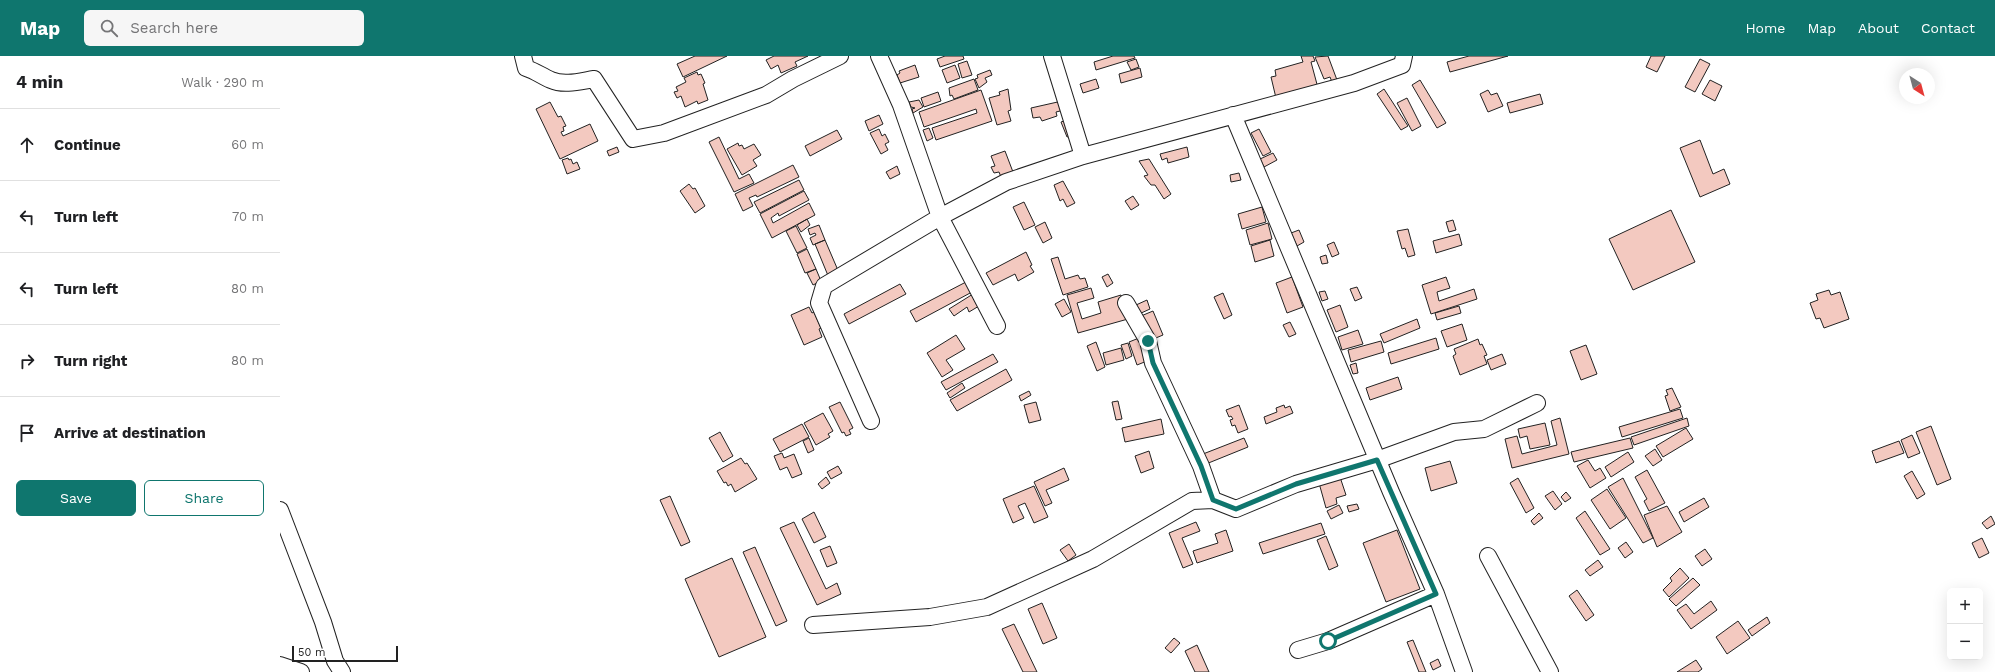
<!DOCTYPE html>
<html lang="en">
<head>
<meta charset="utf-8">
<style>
  :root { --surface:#fff; --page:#f6f6f6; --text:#202124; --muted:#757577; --line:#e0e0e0; --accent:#0f766e }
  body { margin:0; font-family:"Work Sans",sans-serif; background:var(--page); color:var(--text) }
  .controls { position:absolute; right:12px; bottom:12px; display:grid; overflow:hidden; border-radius:6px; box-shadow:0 4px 16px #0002 }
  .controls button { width:36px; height:36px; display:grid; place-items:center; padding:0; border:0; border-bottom:1px solid var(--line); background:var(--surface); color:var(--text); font:20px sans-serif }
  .compass { position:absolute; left:1619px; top:12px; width:36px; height:36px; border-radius:50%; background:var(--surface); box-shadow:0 4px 16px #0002; rotate:144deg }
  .scale { position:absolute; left:12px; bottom:10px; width:106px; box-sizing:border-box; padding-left:4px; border:2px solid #222; border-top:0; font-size:11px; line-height:14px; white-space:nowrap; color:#222; -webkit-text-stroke:3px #fff; paint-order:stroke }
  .stop { position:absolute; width:12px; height:12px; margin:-9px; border:3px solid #0f766e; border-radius:50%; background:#fff }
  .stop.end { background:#0f766e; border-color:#fff; box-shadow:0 1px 4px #0008 }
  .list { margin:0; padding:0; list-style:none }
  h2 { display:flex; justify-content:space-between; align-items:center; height:52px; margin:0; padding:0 16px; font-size:17px }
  h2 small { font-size:13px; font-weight:400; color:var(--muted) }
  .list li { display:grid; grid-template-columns:26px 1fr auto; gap:12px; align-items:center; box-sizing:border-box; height:72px; padding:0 16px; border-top:1px solid var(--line) }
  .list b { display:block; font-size:15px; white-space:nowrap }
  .list em { font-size:13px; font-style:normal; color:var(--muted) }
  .actions { display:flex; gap:8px; padding:12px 16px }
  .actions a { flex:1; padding:9px 0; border:1px solid var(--accent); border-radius:6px; text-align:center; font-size:14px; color:var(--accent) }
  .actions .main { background:var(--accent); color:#fff }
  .icon { flex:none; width:22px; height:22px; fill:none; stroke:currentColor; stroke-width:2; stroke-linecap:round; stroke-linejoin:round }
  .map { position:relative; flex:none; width:1715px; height:616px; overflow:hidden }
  header { display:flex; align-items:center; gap:24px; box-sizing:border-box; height:56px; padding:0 20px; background:var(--accent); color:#fff }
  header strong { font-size:19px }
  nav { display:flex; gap:22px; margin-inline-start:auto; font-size:14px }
  .search { width:280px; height:36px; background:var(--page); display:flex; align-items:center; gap:10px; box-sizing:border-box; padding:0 14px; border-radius:6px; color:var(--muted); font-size:15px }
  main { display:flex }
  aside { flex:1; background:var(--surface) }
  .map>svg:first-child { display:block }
  .building { fill:#f3c9c0; stroke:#222 }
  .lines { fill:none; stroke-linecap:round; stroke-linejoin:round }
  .minor-casing { stroke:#222; stroke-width:18 }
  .minor { stroke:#fff; stroke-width:16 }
  .route { stroke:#0f766e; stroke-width:5 }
</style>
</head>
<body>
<header>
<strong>Map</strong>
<div class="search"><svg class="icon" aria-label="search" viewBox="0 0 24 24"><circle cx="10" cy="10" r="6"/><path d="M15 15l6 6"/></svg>Search here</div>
<nav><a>Home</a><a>Map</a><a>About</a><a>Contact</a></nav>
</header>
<main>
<aside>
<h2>4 min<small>Walk · 290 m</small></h2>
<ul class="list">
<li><svg class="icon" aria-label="ahead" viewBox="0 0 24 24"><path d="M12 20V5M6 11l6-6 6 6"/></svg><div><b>Continue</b></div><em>60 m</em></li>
<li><svg class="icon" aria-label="left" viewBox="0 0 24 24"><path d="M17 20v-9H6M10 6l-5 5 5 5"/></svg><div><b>Turn left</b></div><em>70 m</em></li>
<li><svg class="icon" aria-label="left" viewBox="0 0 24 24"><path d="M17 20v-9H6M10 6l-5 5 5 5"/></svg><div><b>Turn left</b></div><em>80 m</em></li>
<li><svg class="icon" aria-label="right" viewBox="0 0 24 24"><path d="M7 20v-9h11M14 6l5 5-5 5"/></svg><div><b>Turn right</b></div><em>80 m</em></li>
<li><svg class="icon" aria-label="arrive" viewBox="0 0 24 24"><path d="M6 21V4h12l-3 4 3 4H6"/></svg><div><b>Arrive at destination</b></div></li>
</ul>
<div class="actions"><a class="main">Save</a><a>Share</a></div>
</aside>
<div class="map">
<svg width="1715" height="616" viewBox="0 0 1715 616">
  <rect width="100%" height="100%" fill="#fff"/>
  <path class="building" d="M 415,0 L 447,0 L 403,21 L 397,8 Z
    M 494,0 L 528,0 L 515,6 L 517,10 L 501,17 L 498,9 L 491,13 L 486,4 Z
    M 665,0 L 683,0 L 684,3 L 660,11 L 657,3 Z
    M 833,0 L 854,0 L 855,2 L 816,14 L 814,6 Z
    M 1021,0 L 1033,0 L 1035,5 L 1031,6 L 1038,32 L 996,42 L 991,21 L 996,20 L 995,14 L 1023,6 Z
    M 1048,0 L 1057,24 L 1052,26 L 1050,21 L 1044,23 L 1035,1 Z
    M 1189,0 L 1228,0 L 1170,16 L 1167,6 Z
    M 1371,0 L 1385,0 L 1377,16 L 1366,11 Z
    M 856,3 L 859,11 L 851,14 L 847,6 Z
    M 1420,3 L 1430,8 L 1415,36 L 1405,31 Z
    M 687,5 L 692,19 L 682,22 L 678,8 Z
    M 635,9 L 639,21 L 620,27 L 617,19 L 620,17 L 619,15 Z
    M 675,9 L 680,22 L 667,27 L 662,14 Z
    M 860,12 L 862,21 L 841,27 L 839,18 Z
    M 710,14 L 712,19 L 705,22 L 707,26 L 699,32 L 695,23 L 698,22 L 697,19 Z
    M 417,16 L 418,19 L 421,18 L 425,27 L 423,28 L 428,44 L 418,48 L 417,45 L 405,51 L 401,40 L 397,42 L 394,36 L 398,35 L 396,31 L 406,26 L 404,22 Z
    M 694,23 L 698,34 L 674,43 L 672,39 L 670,40 L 669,32 Z
    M 816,23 L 819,32 L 803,37 L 800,28 Z
    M 1140,24 L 1166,67 L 1157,72 L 1132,29 Z
    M 1430,24 L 1442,30 L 1435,45 L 1422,38 Z
    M 728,33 L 731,54 L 728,55 L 731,65 L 717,69 L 709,42 L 720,39 L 719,36 Z
    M 1104,33 L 1128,70 L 1121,74 L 1097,38 Z
    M 701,34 L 712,65 L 656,84 L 652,72 L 697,57 L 696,53 L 644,71 L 639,56 Z
    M 1208,34 L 1211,39 L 1217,37 L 1223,50 L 1208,56 L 1200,38 Z
    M 658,36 L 661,45 L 644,51 L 641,42 Z
    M 1260,38 L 1263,48 L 1230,57 L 1227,47 Z
    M 1127,42 L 1141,70 L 1132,75 L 1117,47 Z
    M 639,44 L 643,51 L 633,57 L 632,53 L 635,52 L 631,51 L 629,46 Z
    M 782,45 L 784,54 L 776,56 L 777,60 L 762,65 L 760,61 L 753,62 L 751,52 Z
    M 270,46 L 278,61 L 281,60 L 286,70 L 283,71 L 284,75 L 281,76 L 283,80 L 310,68 L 318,85 L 280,103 L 256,53 Z
    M 599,59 L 603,68 L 589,75 L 585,65 Z
    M 787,64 L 793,79 L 787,81 L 781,66 Z
    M 649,72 L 653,82 L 647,85 L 643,74 Z
    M 599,73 L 602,80 L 605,78 L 609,86 L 605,88 L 608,94 L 601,98 L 590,77 Z
    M 979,73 L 991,96 L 983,100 L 971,77 Z
    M 557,74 L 562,83 L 530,100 L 525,90 Z
    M 439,81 L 459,123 L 469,118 L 474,127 L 454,136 L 429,86 Z
    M 1420,84 L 1433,118 L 1444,113 L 1450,128 L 1420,141 L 1400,92 Z
    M 458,87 L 459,90 L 462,89 L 464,93 L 474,88 L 481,99 L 473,104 L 477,110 L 462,119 L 447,93 Z
    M 337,91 L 339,96 L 329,100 L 327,95 Z
    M 907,91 L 909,101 L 888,107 L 887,102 L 882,104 L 880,98 Z
    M 725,95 L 733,116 L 721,121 L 719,116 L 714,117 L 711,111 L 715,110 L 711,100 Z
    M 993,97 L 997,104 L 984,111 L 980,103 Z
    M 288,102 L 289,104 L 291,103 L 293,108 L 297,106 L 300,113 L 287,118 L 282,104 Z
    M 869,103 L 891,138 L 884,143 L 875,129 L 871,129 L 864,120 L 868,119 L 859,105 Z
    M 513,109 L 519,121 L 477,141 L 476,139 L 469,142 L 473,150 L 463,155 L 455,138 Z
    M 617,110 L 620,118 L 610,123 L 606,116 Z
    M 959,117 L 961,124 L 951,126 L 950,119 Z
    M 519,124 L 524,134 L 480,157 L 474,146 Z
    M 783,125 L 795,147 L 787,151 L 783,143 L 780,145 L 774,129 Z
    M 409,128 L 413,133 L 415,132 L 425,150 L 415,157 L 400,135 Z
    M 524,135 L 529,144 L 499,160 L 498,157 L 491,162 L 493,167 L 529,147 L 535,159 L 492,182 L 480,158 Z
    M 853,140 L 859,149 L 851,154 L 845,145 Z
    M 744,146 L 755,169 L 744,174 L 733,151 Z
    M 982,151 L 986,166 L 962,173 L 958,158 Z
    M 1391,154 L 1415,206 L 1353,234 L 1329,183 Z
    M 527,163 L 530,169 L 521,176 L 517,169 Z
    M 1173,164 L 1176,174 L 1169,176 L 1166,166 Z
    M 765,166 L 772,182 L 763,187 L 755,171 Z
    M 988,167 L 992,183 L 970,189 L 966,174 Z
    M 539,169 L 545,184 L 533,189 L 530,182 L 536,179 L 535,177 L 530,179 L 528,173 Z
    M 516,170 L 527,192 L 517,197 L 506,175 Z
    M 1128,173 L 1135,199 L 1128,201 L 1125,192 L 1122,193 L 1117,175 Z
    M 1019,174 L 1024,186 L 1017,190 L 1011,177 Z
    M 1179,178 L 1182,189 L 1156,197 L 1153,185 Z
    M 545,184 L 557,212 L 554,221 L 549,222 L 535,188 Z
    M 990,184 L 994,200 L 975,206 L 971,190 Z
    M 1054,186 L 1059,198 L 1052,201 L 1047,189 Z
    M 527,193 L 536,213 L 525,217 L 517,198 Z
    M 746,196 L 752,209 L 750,210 L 754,216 L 738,225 L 735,218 L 713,229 L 706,217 Z
    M 1046,199 L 1048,207 L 1042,208 L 1040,201 Z
    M 778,201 L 785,223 L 798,219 L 800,223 L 805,222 L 808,231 L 783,239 L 771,203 Z
    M 536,213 L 541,225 L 533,229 L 527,217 Z
    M 828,218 L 833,227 L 827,231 L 822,221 Z
    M 1012,221 L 1023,251 L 1007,257 L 996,227 Z
    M 1166,221 L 1170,232 L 1157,236 L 1159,245 L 1194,233 L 1197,243 L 1151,258 L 1142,229 Z
    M 686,226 L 692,236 L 636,266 L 630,255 Z
    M 620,228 L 626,238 L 569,268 L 564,258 Z
    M 1077,231 L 1082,242 L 1075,245 L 1070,233 Z
    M 811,232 L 814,242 L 797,247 L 802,263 L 821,257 L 818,246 L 841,239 L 848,263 L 798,277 L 787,239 Z
    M 1549,234 L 1551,239 L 1560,236 L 1569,263 L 1544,272 L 1540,262 L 1536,263 L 1530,247 L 1538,244 L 1536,238 Z
    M 1045,235 L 1048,243 L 1042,245 L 1039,236 Z
    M 943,237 L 952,259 L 944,263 L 934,241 Z
    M 693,238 L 699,250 L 689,256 L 687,251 L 674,260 L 669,253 Z
    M 784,243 L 791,256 L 782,261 L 775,248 Z
    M 867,244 L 870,253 L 859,258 L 856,249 Z
    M 1060,249 L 1068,271 L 1056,276 L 1047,254 Z
    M 1179,250 L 1181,257 L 1157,264 L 1155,257 Z
    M 529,251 L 532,257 L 534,256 L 541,272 L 539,273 L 542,281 L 524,289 L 511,259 Z
    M 873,255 L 883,279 L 871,284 L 861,260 Z
    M 1137,263 L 1140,272 L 1104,287 L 1100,278 Z
    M 1010,266 L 1016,278 L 1009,281 L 1003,269 Z
    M 1182,268 L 1187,284 L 1167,291 L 1161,275 Z
    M 1078,274 L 1083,288 L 1062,294 L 1058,281 Z
    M 676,279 L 685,293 L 666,304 L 673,314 L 662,321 L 647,297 Z
    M 859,282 L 867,305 L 857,309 L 849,286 Z
    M 1156,282 L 1159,293 L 1111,308 L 1108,297 Z
    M 1198,283 L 1200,289 L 1202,288 L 1207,299 L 1204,300 L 1207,308 L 1180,319 L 1173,300 L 1176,298 L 1174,293 Z
    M 1101,285 L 1104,296 L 1071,306 L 1068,294 Z
    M 816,286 L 825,311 L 817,315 L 807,290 Z
    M 848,287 L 852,300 L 846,303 L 841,289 Z
    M 1306,289 L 1317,318 L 1301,324 L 1290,295 Z
    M 841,292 L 844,304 L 826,309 L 823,297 Z
    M 713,298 L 718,306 L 666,334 L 661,326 Z
    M 1222,298 L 1226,308 L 1211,314 L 1207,304 Z
    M 1076,307 L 1078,317 L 1073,318 L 1070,309 Z
    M 726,313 L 732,324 L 677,355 L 670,344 Z
    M 1118,321 L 1122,333 L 1090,344 L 1086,332 Z
    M 682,327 L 685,332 L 670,342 L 667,337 Z
    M 1392,332 L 1401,351 L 1390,355 L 1385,340 L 1388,339 L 1386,334 Z
    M 749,335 L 751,339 L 741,345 L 739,340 Z
    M 838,345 L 842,363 L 836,364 L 832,346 Z
    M 560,346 L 573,372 L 569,374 L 571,378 L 566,380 L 564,376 L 562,377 L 549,351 Z
    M 756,346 L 761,364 L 749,367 L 744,349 Z
    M 959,349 L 968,373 L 958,377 L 955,369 L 952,370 L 950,364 L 953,363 L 951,360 L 949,361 L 946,354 Z
    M 1004,349 L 1005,352 L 1010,350 L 1013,357 L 986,368 L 984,361 L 997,356 L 996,352 Z
    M 1400,353 L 1403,362 L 1342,381 L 1339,371 Z
    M 543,357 L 553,375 L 548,378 L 550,381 L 536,389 L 524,367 Z
    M 1280,362 L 1289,398 L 1232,412 L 1225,383 L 1237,380 L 1242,398 L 1277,389 L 1271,365 Z
    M 1407,362 L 1409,370 L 1354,389 L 1351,381 Z
    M 881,363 L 884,378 L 845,386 L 842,372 Z
    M 1265,367 L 1270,389 L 1250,393 L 1247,380 L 1240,382 L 1238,373 Z
    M 522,368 L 529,381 L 500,396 L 493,383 Z
    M 1651,370 L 1671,423 L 1657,429 L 1636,376 Z
    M 1406,372 L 1413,383 L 1383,401 L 1376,390 Z
    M 440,376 L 453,400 L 443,406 L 429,382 Z
    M 1632,379 L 1640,397 L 1628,402 L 1621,384 Z
    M 529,382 L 534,394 L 528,397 L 523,385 Z
    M 964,382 L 968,391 L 926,408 L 923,398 Z
    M 1350,382 L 1353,392 L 1294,406 L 1291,396 Z
    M 1619,385 L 1624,397 L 1596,407 L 1592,395 Z
    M 1375,393 L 1382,404 L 1373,410 L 1365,400 Z
    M 869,395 L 874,412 L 861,417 L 855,400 Z
    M 1348,396 L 1354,406 L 1331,421 L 1325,411 Z
    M 502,397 L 504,402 L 514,398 L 522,418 L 512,422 L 507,411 L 500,414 L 494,400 Z
    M 461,402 L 465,408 L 467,407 L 477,423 L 455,436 L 451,428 L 448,430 L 446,426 L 444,427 L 437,415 Z
    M 1308,404 L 1315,415 L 1320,412 L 1326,422 L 1310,432 L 1297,410 Z
    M 1170,405 L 1177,427 L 1151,435 L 1145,412 Z
    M 558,410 L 562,417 L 551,423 L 547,416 Z
    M 784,412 L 789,424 L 766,434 L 772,447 L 765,450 L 754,426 Z
    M 1367,414 L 1385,447 L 1369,455 L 1364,445 L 1367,443 L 1355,421 Z
    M 1632,415 L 1645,438 L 1637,443 L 1624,420 Z
    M 546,421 L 550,427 L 542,433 L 538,428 Z
    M 1060,421 L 1066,439 L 1056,442 L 1057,448 L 1046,452 L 1039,427 Z
    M 1238,422 L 1254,452 L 1246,457 L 1230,427 Z
    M 1343,422 L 1373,482 L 1363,487 L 1328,431 Z
    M 754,430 L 768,461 L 754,467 L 745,447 L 738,450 L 744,462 L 733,467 L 723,443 Z
    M 1327,433 L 1346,462 L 1330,473 L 1311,444 Z
    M 1273,435 L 1282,448 L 1275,454 L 1265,440 Z
    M 1286,436 L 1291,442 L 1285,446 L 1281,441 Z
    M 390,440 L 410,486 L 401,490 L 380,444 Z
    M 1424,442 L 1429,451 L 1404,466 L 1399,456 Z
    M 1077,448 L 1079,453 L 1069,456 L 1067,450 Z
    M 1059,449 L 1063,457 L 1051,463 L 1047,455 Z
    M 1387,450 L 1402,476 L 1377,491 L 1364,459 Z
    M 1305,455 L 1330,493 L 1320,499 L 1296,462 Z
    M 534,456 L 546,481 L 534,487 L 522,463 Z
    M 1259,457 L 1263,462 L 1254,469 L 1251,465 Z
    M 1711,460 L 1715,468 L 1707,473 L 1702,467 Z
    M 514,466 L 546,533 L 557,527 L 561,538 L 537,549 L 500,472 Z
    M 916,466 L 920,475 L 902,482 L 913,508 L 903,512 L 889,477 Z
    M 1041,467 L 1045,478 L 983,498 L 979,487 Z
    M 946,474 L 953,495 L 917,507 L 913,495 L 938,487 L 935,478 Z
    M 1117,474 L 1140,533 L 1106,546 L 1083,487 Z
    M 1046,480 L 1058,510 L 1049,514 L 1037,484 Z
    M 1702,482 L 1709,497 L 1699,502 L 1692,487 Z
    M 1346,486 L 1353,496 L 1345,502 L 1338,492 Z
    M 789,488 L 796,499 L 788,505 L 780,494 Z
    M 550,490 L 557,507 L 547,511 L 540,494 Z
    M 475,491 L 507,565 L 496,570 L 463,496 Z
    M 1425,493 L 1432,503 L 1422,510 L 1415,500 Z
    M 452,502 L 486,581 L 439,601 L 405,523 Z
    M 1318,504 L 1323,511 L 1310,520 L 1305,514 Z
    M 1400,512 L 1409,522 L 1389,541 L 1383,534 L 1392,525 L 1390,522 Z
    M 1413,522 L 1420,529 L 1396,550 L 1389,543 Z
    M 1297,534 L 1314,559 L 1306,565 L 1289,540 Z
    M 1431,545 L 1437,554 L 1411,573 L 1397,554 L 1406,548 L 1414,558 Z
    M 762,547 L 777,582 L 763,588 L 748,553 Z
    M 1487,561 L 1490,567 L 1472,580 L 1468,574 Z
    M 1458,565 L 1470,582 L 1447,598 L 1436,581 Z
    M 734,568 L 757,616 L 743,616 L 722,573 Z
    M 894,582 L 900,587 L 891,597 L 885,592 Z
    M 1133,584 L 1146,616 L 1139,616 L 1127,586 Z
    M 917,589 L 929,616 L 915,616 L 905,595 Z
    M 1158,603 L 1161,610 L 1153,614 L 1150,607 Z
    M 1416,604 L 1422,613 L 1418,616 L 1397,616 Z"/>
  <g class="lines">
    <defs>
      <path id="minor" d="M 243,0 L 246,12 C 255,15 262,20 271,24 C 284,30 301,25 314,23 L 353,83 L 384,77 L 486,39 L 513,23 L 560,0
        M 599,0 L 621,49 L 660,161 L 717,270
        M 772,0 L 803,100
        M 953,59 L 1111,436 L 1156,538 L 1184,616
        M 846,247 L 868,285 L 873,307 L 921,410 L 933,444
        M 591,365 L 539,247 L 544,230 L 660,161 L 726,126 L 803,100 L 1074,27 L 1122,9 L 1124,0
        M 0,454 L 43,566 L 55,605 L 62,616
        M 1208,500 L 1270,616
        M 533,569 L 650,561 L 707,551 L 813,503 L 912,445 L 933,444 L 956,453 L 1016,428 L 1097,404 L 1174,376 L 1204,373 L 1257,347
        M 1018,594 L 1048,585 L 1156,538
        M 0,609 L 21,616"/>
    </defs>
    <use href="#minor" class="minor-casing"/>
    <use href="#minor" class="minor"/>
  </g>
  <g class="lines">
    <path class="route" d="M 868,285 L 873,307 L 921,410 L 933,444 L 956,453 L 1016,428 L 1097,404 L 1156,538 L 1048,585"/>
  </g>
</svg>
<div class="controls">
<button>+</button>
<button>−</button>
</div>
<svg class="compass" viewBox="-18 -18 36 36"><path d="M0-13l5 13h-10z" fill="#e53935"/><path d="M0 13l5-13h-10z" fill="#757577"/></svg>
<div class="scale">50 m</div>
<div class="stop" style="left:1048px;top:585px"></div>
<div class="stop end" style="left:868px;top:285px"></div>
</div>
</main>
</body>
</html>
